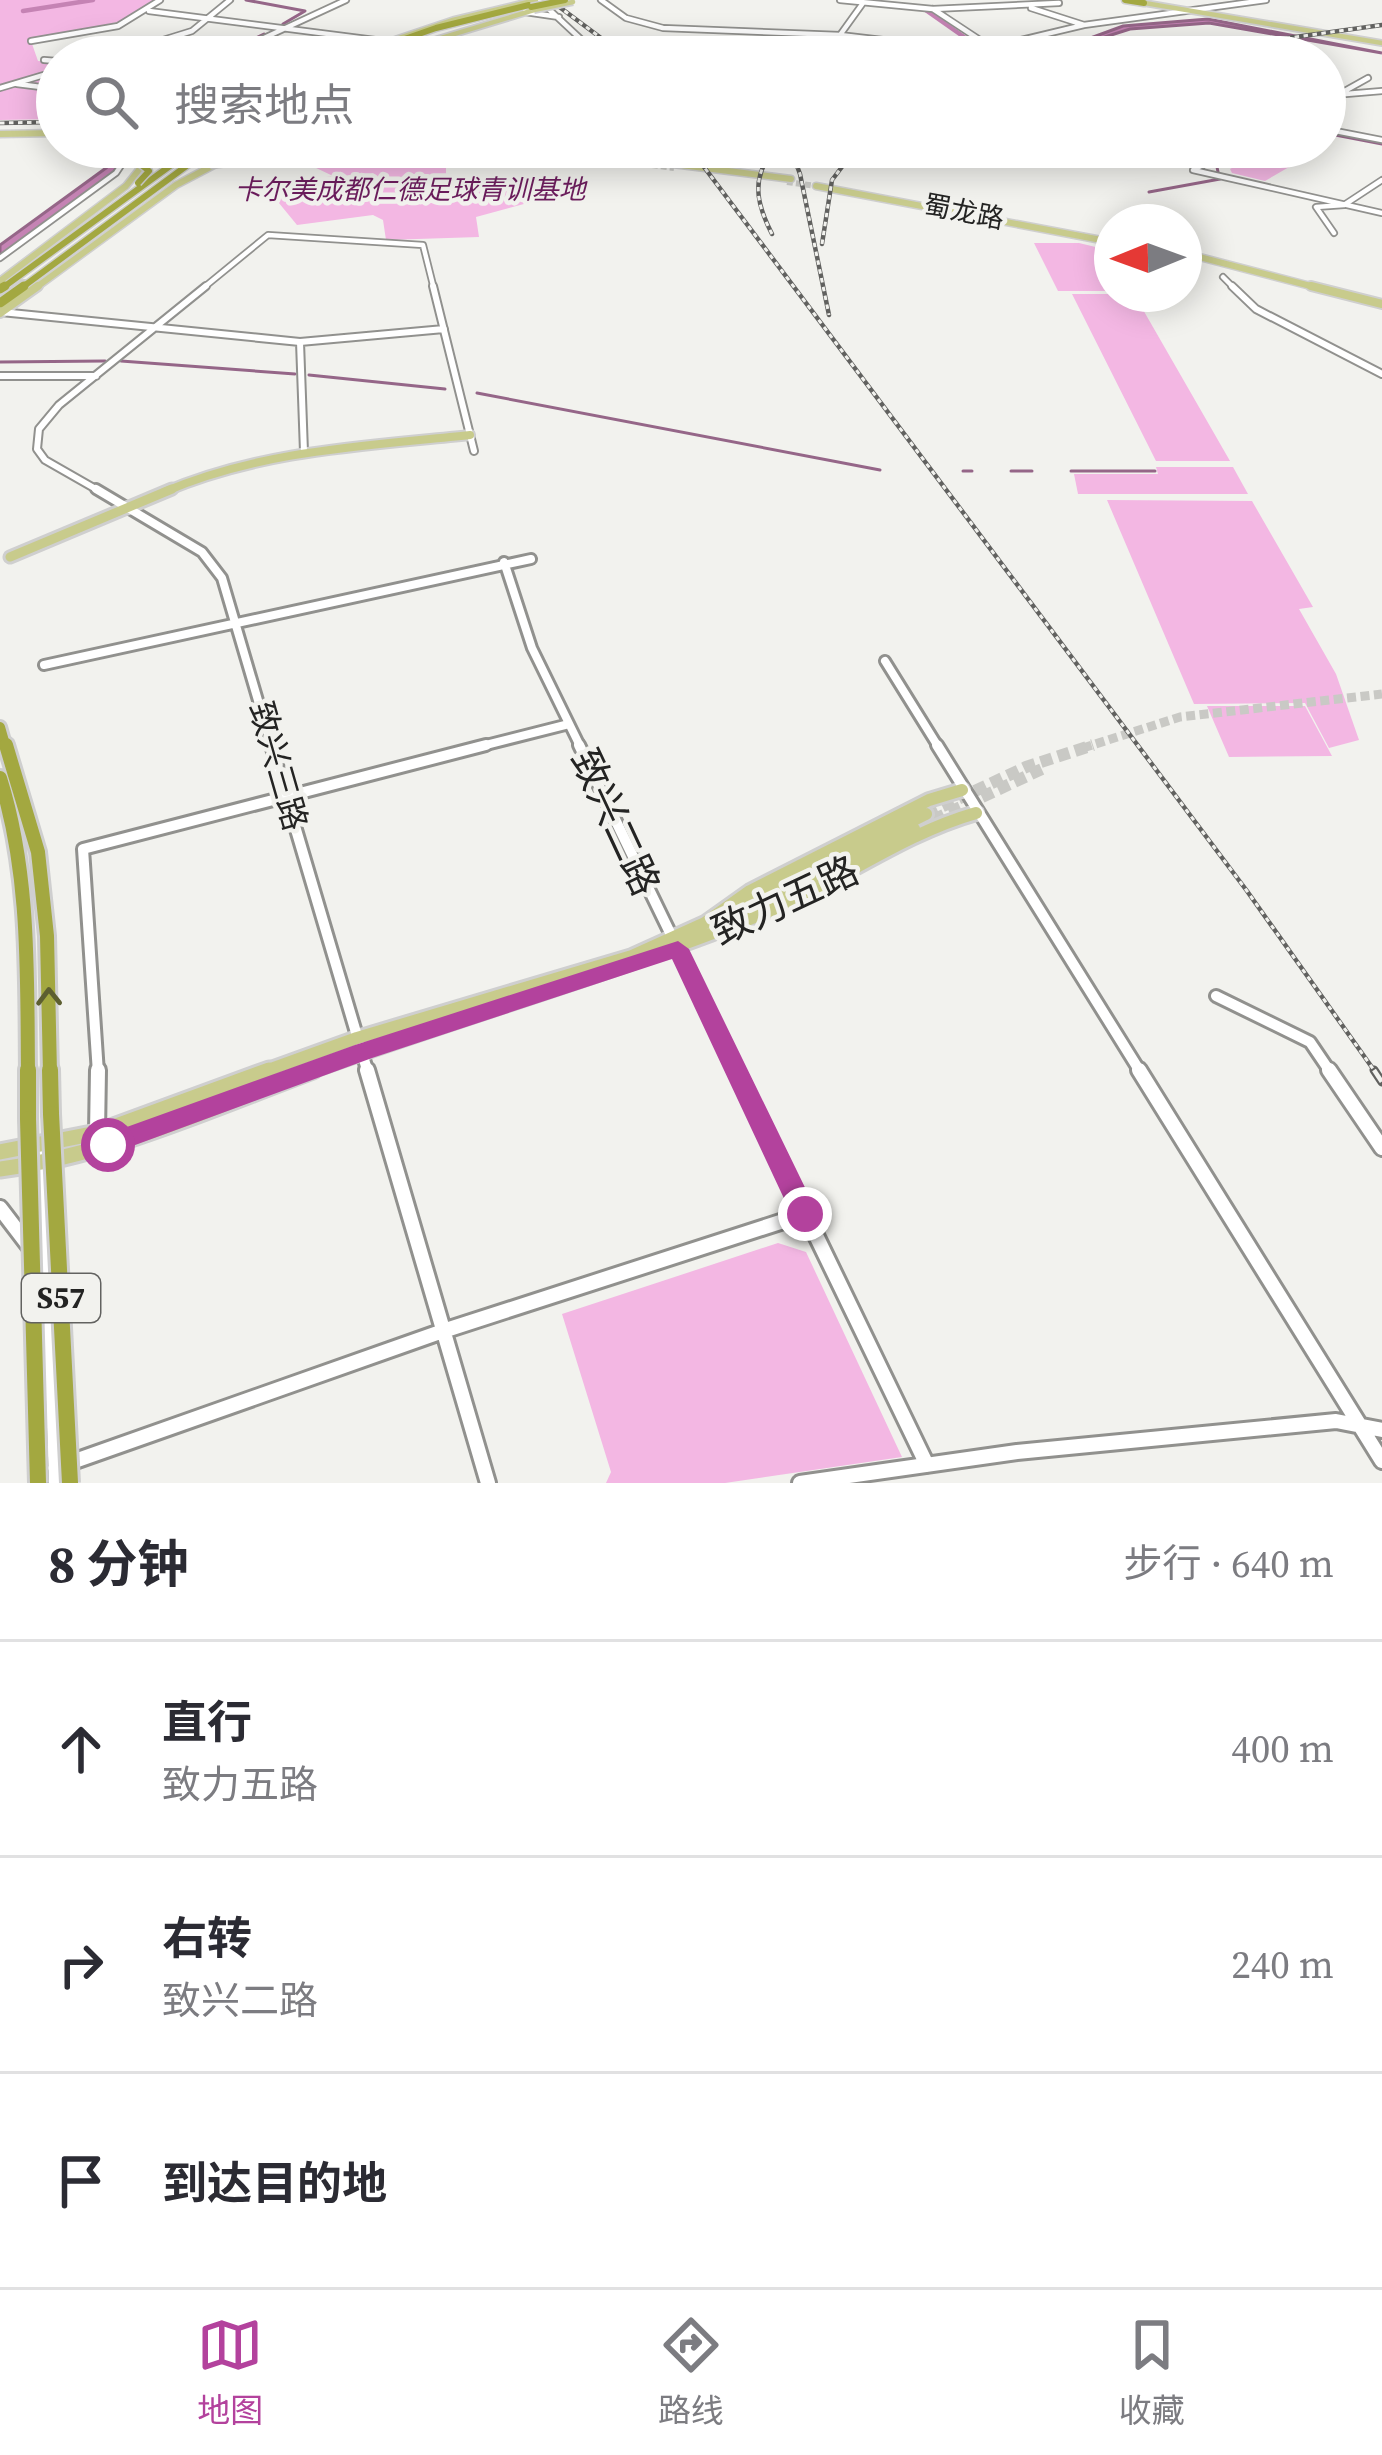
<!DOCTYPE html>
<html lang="zh">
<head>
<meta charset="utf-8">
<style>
  :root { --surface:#fff; --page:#f7f7f7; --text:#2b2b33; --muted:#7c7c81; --line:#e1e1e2; --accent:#b3429d }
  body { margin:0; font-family:"Source Serif 4","Noto Sans SC",serif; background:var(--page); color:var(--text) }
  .compass { position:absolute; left:1094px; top:204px; width:108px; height:108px; border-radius:50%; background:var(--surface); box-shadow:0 6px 30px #0003; rotate:269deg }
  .stop { position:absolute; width:36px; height:36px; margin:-27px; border:9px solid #b3429d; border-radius:50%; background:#fff }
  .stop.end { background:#b3429d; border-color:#fff; box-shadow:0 3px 12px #0008 }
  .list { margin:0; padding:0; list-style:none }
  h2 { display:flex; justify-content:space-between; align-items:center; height:156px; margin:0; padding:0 48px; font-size:51px }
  h2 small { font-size:39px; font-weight:400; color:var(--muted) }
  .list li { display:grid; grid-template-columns:78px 1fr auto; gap:36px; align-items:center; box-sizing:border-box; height:216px; padding:0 48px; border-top:3px solid var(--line) }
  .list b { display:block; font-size:45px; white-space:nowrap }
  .list p { margin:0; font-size:39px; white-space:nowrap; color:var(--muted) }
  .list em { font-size:39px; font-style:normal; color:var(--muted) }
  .icon { flex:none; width:66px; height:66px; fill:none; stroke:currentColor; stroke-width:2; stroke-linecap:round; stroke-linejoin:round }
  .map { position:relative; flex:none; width:1382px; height:1483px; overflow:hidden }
  .search { position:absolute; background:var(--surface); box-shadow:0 6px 30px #0003; left:36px; right:36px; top:36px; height:132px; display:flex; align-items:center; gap:30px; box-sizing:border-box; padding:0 42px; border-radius:66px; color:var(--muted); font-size:45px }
  .sheet { height:804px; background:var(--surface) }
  nav { display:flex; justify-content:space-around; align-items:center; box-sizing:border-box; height:168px; border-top:3px solid var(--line); background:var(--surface); font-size:33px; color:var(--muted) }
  nav a { display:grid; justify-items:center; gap:6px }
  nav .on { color:var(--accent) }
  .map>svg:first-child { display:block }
  .green { fill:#f3b7e3 }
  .water { fill:#c583b4; stroke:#956688; stroke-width:3 }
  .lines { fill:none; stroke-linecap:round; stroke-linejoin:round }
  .stream { stroke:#956688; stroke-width:3 }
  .canal { stroke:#c583b4; stroke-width:4.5 }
  .major-tunnel-far2 { stroke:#c9c9c5; stroke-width:6; stroke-dasharray:6 3; stroke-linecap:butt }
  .major-tunnel-far1 { stroke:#c9c9c5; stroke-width:9; stroke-dasharray:9 4.5; stroke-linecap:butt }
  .major-tunnel { stroke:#c9c9c5; stroke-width:12; stroke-dasharray:12 6; stroke-linecap:butt }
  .minor-far4-casing { stroke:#91918e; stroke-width:8 }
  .minor-far3-casing { stroke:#91918e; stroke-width:10 }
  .minor-far2-casing { stroke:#91918e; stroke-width:14 }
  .minor-far1-casing { stroke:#91918e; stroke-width:16 }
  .minor-casing { stroke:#91918e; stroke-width:20 }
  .major-far5-casing { stroke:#cfcfcf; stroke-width:8 }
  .major-far4-casing { stroke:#cfcfcf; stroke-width:9 }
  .major-far3-casing { stroke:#cfcfcf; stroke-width:12 }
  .major-far2-casing { stroke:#cfcfcf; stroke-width:15 }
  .major-far1-casing { stroke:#cfcfcf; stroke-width:18 }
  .major-casing { stroke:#cfcfcf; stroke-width:21 }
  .highway-far4-casing { stroke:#cfcfcf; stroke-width:9 }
  .highway-far3-casing { stroke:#cfcfcf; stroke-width:14 }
  .highway-far2-casing { stroke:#cfcfcf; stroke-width:16 }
  .highway-far1-casing { stroke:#cfcfcf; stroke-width:20 }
  .highway-casing { stroke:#cfcfcf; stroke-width:22 }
  .minor-far4 { stroke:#fff; stroke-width:4.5 }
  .minor-far3 { stroke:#fff; stroke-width:6 }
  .minor-far2 { stroke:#fff; stroke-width:8 }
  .minor-far1 { stroke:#fff; stroke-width:10 }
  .minor { stroke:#fff; stroke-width:14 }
  .major-far5 { stroke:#c8cb8c; stroke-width:4.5 }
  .major-far4 { stroke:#c8cb8c; stroke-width:6 }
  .major-far3 { stroke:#c8cb8c; stroke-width:8 }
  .major-far2 { stroke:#c8cb8c; stroke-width:9 }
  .major-far1 { stroke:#c8cb8c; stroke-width:12 }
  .major { stroke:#c8cb8c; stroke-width:15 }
  .highway-far4 { stroke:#a3a840; stroke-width:6 }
  .highway-far3 { stroke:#a3a840; stroke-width:9 }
  .highway-far2 { stroke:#a3a840; stroke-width:10 }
  .highway-far1 { stroke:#a3a840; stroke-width:14 }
  .highway { stroke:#a3a840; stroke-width:16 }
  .rail-far1-casing { stroke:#61615f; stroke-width:4.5 }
  .rail-casing { stroke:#61615f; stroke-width:9 }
  .rail-far1 { stroke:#f2f2ee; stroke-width:3; stroke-dasharray:4.5; stroke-linecap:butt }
  .rail { stroke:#f2f2ee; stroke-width:4.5; stroke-dasharray:14; stroke-linecap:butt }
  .major-bridge-casing { stroke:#cfcfcf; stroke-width:8; stroke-linecap:butt }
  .highway-bridge-far1-casing { stroke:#cfcfcf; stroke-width:9; stroke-linecap:butt }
  .highway-bridge-casing { stroke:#cfcfcf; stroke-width:22; stroke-linecap:butt }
  .major-bridge { stroke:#c8cb8c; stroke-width:4.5 }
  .highway-bridge-far1 { stroke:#a3a840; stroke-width:6 }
  .highway-bridge { stroke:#a3a840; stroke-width:16 }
  .oneway { stroke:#5d5f30 }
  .route { fill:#b3429d }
  .labels { text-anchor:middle; stroke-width:9; stroke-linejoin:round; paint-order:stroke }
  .far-park-label { font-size:27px; font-style:italic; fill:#6c1d5d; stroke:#f2f2ee }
  .far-street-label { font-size:27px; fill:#242423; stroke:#f2f2ee }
  .shield { fill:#f2f2ee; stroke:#626260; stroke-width:3 }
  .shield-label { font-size:30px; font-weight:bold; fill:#242423 }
  .street-label { font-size:33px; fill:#242423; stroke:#f2f2ee }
  .near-street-label { font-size:39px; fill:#242423; stroke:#f2f2ee }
</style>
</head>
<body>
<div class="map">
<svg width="1382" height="1483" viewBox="0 0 1382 1483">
  <rect width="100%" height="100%" fill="#f2f2ee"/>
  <path class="green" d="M 0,0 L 155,0 L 122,21 L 31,41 L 38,61 L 57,62 L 57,119 L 0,120 Z
    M 300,147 L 446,152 L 446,174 L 467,189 L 542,180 L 565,193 L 476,217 L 479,237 L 386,240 L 383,220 L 373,215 L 297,225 L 265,186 L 333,176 L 291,156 Z
    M 1271,147 L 1317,151 L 1265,181 L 1232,173 L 1230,169 Z
    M 1034,243 L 1079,243 L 1108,250 L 1112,291 L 1058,291 Z
    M 1072,294 L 1134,294 L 1230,461 L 1156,461 Z
    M 1156,467 L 1233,467 L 1248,494 L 1078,494 L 1074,474 L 1158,474 Z
    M 1107,500 L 1252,501 L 1313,607 L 1299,609 L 1336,674 L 1359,740 L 1329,748 L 1305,703 L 1194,704 Z
    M 1207,706 L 1305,706 L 1332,756 L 1229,757 Z
    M 778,1243 L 806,1252 L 902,1457 L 725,1483 L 606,1483 L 611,1472 L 562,1314 Z"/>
  <path class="water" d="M 1208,19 L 1382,53 L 1209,23 L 1130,29 L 1064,50 L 978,57 L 1077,43 L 1123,26 Z
    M 711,40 L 830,44 L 912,57 L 827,47 L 710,44 L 528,57 Z
    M 94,147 L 107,147 L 119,163 L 112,175 L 0,256 L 0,245 L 106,168 Z"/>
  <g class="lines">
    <path class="stream" d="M 246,0 L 305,11 L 283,24
      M 262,57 L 244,44 L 264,34
      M 1325,133 L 1382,144
      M 1218,172 L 1217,167 L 1255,147
      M 1149,192 L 1220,179
      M 121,361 L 295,374
      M 0,362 L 105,361
      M 309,375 L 445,389
      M 477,393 L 880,470
      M 963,471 L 972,471
      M 1011,471 L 1032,471
      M 1071,471 L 1155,471"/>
    <path class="canal" d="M 23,11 L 93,0
      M 927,11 L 974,44
      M 985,49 L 993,54"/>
    <path class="major-tunnel-far2" d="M 573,154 L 657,162
      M 652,165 L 674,168
      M 787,182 L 816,186
      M 1184,259 L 1194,261"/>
    <path class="major-tunnel-far1" d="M 1083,748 L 1180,717 L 1382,694"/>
    <path class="major-tunnel" d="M 926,814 L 1026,767 L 1093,745
      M 933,820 L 1044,768"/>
    <defs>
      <path id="minor-far4" d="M 539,0 L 600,57
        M 601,0 L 626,18 L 663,28 L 840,35 L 951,48 L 1000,45 L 1084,25 L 1266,0
        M 840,0 L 933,9 L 1059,3
        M 1031,8 L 1084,25
        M 933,9 L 989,46
        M 149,11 L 383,41
        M 525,12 L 559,17
        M 840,35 L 863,3
        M 31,41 L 118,26 L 160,0
        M 922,49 L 940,57
        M 108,57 L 192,31 L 230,0
        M 223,57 L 346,0
        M 44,60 L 57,61
        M 17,84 L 57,89
        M 0,88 L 57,71
        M 1346,94 L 1382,91
        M 1325,102 L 1368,78
        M 1325,129 L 1382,140
        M 1195,169 L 1238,147
        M 1193,170 L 1382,213
        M 1334,233 L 1316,207 L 1344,205 L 1382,180
        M 0,258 L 116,173 L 122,164 L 111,147
        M 1223,277 L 1235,289
        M 202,289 L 268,235 L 423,245 L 434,289"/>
      <path id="minor-far3" d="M 433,286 L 474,451
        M 1232,286 L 1256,309 L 1382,374
        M 1,312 L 300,342 L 444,329
        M 300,342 L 304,452
        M 0,376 L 96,376
        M 101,492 L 45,460 L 37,449 L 39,429 L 59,405 L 206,286"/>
      <path id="minor-far2" d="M 96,489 L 202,552 L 222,578 L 272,748
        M 504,562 L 532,648 L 581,748
        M 885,661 L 939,748
        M 44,665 L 531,559
        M 474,748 L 569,724"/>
      <path id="minor-far1" d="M 271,745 L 368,1073
        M 579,745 L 738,1073
        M 937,745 L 1141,1073
        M 1216,996 L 1310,1042 L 1331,1073
        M 98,1073 L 83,849 L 486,745"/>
      <path id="minor" d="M 367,1070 L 488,1483
        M 736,1070 L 927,1465
        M 1139,1070 L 1382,1461
        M 1329,1070 L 1382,1148
        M 97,1133 L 98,1070
        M 44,1147 L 56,1483
        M 0,1208 L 29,1246
        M 55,1468 L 443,1331 L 805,1214
        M 800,1483 L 1017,1452 L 1336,1421 L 1382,1430"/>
      <path id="major-far5" d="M 1133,1 L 1382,43
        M 343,57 L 453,20 L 536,0
        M 378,57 L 534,10"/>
      <path id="major-far4" d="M 0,134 L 57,133
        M 418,147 L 457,149
        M 450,147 L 607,160
        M 234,155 L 266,147
        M 657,162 L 791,179
        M 816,186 L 1112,242
        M 1188,254 L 1322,289
        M 0,281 L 126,186 L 146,161 L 172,147
        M 34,289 L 176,185 L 231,156 L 238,147"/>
      <path id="major-far3" d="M 1311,286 L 1382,304
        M 0,313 L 38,286
        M 164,492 C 262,450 366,446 470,435"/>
      <path id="major-far2" d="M 10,557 L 172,489"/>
      <path id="major-far1" d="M 735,909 L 926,814
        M 760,909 L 914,829
        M 260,1073 L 357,1038 L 632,956 L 705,923 L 750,891 L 929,800 L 962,790
        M 305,1073 C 456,1018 612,974 762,914 C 836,885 899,835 976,813"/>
      <path id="major" d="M 0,1152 L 97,1133 L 269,1070
        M 0,1169 C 108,1155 211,1108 313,1070"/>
      <path id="highway-far4" d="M 1125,0 L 1144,3
        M 353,57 L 436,28 L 529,5
        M 124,153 L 126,147
        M 1,289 L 196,147
        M 20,289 L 212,147"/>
      <path id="highway-far3" d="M 0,289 L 5,286
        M 0,303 L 24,286"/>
      <path id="highway-far2" d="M 0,727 L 6,748"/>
      <path id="highway-far1" d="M 6,745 L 38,852 L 47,936 L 50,1073
        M 0,778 C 30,873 27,974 28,1073"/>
      <path id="highway" d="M 28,1070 L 28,1119
        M 50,1070 L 51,1114"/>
    </defs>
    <use href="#minor-far4" class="minor-far4-casing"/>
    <use href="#minor-far3" class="minor-far3-casing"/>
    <use href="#minor-far2" class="minor-far2-casing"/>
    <use href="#minor-far1" class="minor-far1-casing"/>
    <use href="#minor" class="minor-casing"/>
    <use href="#major-far5" class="major-far5-casing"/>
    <use href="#major-far4" class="major-far4-casing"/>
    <use href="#major-far3" class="major-far3-casing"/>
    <use href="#major-far2" class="major-far2-casing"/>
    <use href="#major-far1" class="major-far1-casing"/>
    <use href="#major" class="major-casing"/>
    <use href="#highway-far4" class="highway-far4-casing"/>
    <use href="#highway-far3" class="highway-far3-casing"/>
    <use href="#highway-far2" class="highway-far2-casing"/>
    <use href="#highway-far1" class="highway-far1-casing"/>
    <use href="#highway" class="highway-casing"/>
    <use href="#minor-far4" class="minor-far4"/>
    <use href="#minor-far3" class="minor-far3"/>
    <use href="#minor-far2" class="minor-far2"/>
    <use href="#minor-far1" class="minor-far1"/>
    <use href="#minor" class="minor"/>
    <use href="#major-far5" class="major-far5"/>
    <use href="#major-far4" class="major-far4"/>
    <use href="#major-far3" class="major-far3"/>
    <use href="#major-far2" class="major-far2"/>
    <use href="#major-far1" class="major-far1"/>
    <use href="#major" class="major"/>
    <use href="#highway-far4" class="highway-far4"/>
    <use href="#highway-far3" class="highway-far3"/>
    <use href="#highway-far2" class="highway-far2"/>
    <use href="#highway-far1" class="highway-far1"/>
    <use href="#highway" class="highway"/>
    <defs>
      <path id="rail-far1" d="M 550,0 L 601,38 L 637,57
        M 1152,57 L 1382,25
        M 0,123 L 57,122
        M 689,147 L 1247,891 L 1376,1073
        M 790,147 L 800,174 L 829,315
        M 772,234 C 755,201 751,176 776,147
        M 822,244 L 832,180 L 857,147"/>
      <path id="rail" d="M 1374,1070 L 1382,1082"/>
    </defs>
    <use href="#rail-far1" class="rail-far1-casing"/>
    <use href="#rail" class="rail-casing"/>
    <use href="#rail-far1" class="rail-far1"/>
    <use href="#rail" class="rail"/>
    <defs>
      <path id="major-bridge" d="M 534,10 L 573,2"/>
      <path id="highway-bridge-far1" d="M 531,7 L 565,0
        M 131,147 L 129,153 L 159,157 L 189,147
        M 223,147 L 223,154 L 240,157
        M 135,160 L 149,171 L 138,183
        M 210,165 L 262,159 L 286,150"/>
      <path id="highway-bridge" d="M 51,1114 L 70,1483
        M 28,1119 L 38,1483"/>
    </defs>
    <use href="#major-bridge" class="major-bridge-casing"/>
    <use href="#highway-bridge-far1" class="highway-bridge-far1-casing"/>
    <use href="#highway-bridge" class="highway-bridge-casing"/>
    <use href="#major-bridge" class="major-bridge"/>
    <use href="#highway-bridge-far1" class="highway-bridge-far1"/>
    <use href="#highway-bridge" class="highway-bridge"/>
  </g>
  <defs><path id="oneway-chevron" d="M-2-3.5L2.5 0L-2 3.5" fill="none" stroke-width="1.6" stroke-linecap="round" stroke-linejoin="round" transform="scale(3)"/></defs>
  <use class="oneway" href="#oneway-chevron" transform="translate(49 997) rotate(-91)"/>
  <path class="route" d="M 678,941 L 689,949 L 814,1206 L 818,1214 L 814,1222 L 795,1222 L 672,959 L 372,1058 L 108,1155 L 95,1145 L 99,1137 L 355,1045 Z"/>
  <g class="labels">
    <g class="far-park-label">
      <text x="410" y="199">卡尔美成都仁德足球青训基地</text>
    </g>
    <g class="far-street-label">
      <text transform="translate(964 212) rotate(11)" y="9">蜀龙路</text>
    </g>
    <rect class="shield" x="22" y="1274" width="78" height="48" rx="9"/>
    <g class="shield-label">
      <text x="61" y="1308">S57</text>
    </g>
    <g class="street-label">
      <text transform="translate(279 766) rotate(74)" y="12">致兴三路</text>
    </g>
    <g class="near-street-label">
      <text transform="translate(616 822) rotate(65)" y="14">致兴二路</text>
      <text transform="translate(785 900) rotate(-25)" y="14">致力五路</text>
    </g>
  </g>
</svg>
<svg class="compass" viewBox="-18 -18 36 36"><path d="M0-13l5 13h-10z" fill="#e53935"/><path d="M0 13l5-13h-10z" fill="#7c7c81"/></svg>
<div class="stop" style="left:108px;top:1145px"></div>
<div class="stop end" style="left:805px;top:1214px"></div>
<div class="search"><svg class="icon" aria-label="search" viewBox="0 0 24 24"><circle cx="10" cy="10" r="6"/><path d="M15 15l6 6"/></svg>搜索地点</div>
</div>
<section class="sheet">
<h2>8 分钟<small>步行 · 640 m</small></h2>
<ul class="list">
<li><svg class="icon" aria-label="ahead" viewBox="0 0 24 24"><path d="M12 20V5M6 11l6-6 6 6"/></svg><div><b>直行</b><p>致力五路</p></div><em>400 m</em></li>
<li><svg class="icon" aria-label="right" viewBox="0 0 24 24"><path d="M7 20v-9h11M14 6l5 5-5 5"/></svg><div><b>右转</b><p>致兴二路</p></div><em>240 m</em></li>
<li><svg class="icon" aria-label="arrive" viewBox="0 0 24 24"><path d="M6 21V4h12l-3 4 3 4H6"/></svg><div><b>到达目的地</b></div></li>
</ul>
</section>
<nav>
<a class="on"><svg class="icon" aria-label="map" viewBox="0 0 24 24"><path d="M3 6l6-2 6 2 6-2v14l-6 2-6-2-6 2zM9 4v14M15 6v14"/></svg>地图</a>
<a><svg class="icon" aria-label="directions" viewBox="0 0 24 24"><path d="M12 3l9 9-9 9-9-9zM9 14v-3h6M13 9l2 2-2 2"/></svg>路线</a>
<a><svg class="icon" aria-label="saved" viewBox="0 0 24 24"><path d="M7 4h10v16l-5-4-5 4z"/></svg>收藏</a>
</nav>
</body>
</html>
